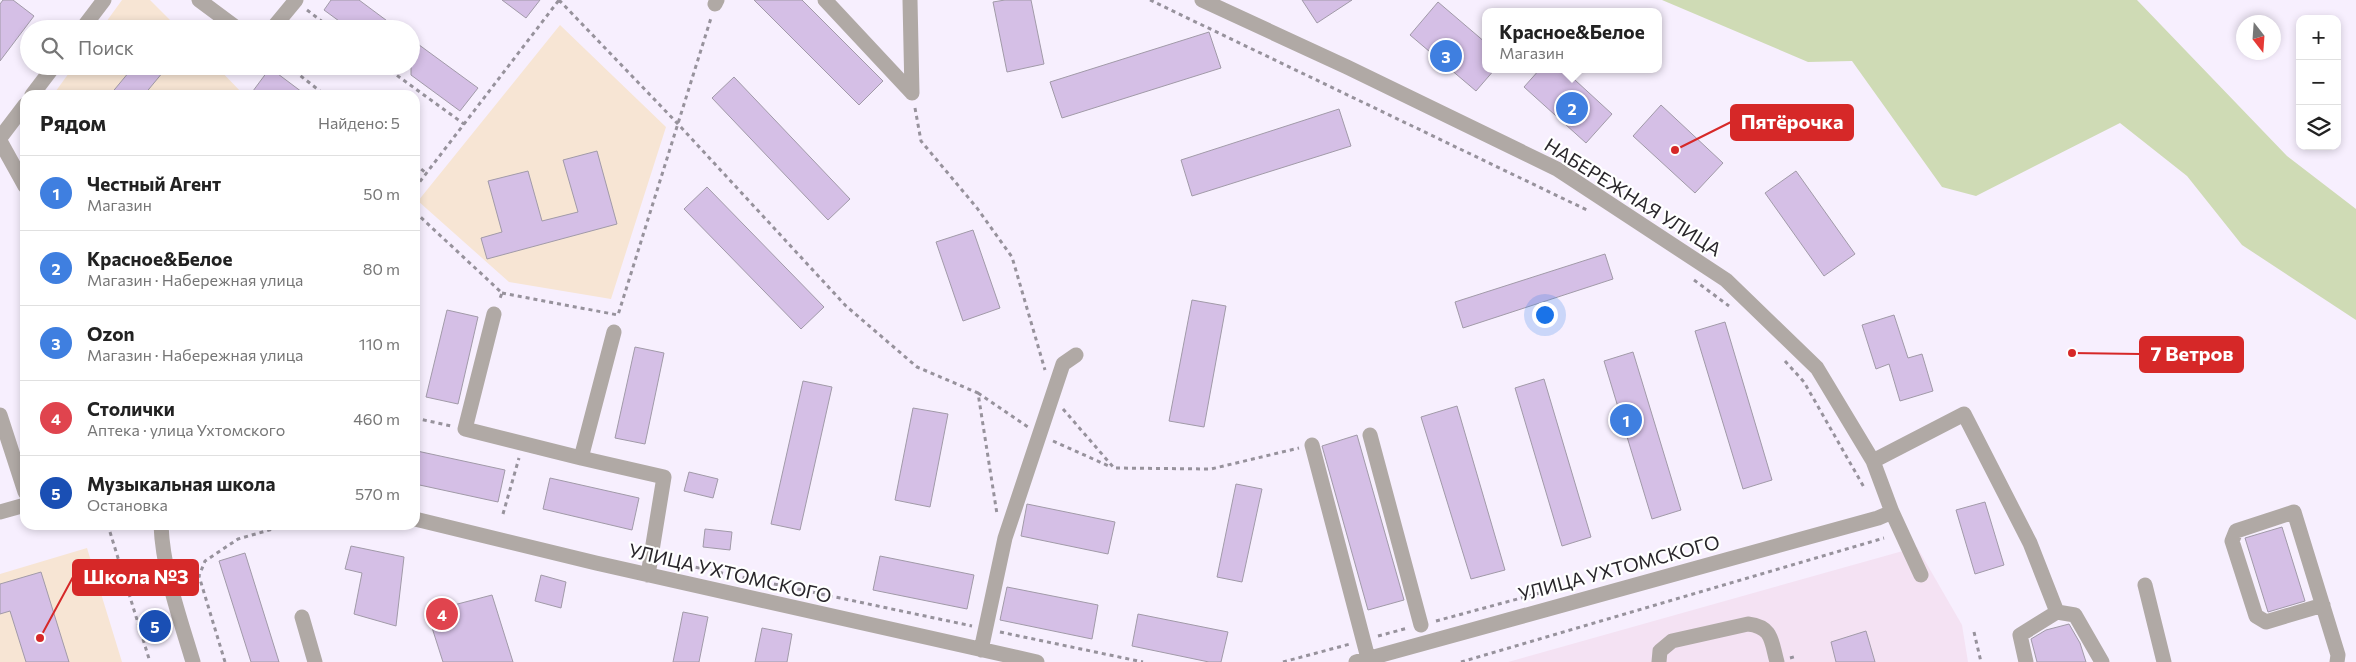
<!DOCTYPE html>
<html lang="ru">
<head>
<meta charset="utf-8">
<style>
  :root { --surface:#fff; --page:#f2f2f2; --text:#222; --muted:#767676; --line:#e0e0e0; --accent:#a91234 }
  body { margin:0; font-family:Commissioner,sans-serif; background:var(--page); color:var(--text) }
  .controls { position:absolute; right:15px; top:15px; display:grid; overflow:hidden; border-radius:10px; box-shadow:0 2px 8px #0003 }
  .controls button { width:45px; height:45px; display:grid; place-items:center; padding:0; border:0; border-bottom:1px solid var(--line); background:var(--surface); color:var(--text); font:25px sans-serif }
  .compass { position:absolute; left:2236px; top:15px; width:45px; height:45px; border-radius:50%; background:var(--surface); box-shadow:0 2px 8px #0003; rotate:163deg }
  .you { position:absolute; left:1544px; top:314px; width:18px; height:18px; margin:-12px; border:4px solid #fff; border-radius:50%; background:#1a73e8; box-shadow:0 0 0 8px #1a73e833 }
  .badge { display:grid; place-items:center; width:32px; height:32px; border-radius:50%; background:var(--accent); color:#fff; font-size:16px; font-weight:700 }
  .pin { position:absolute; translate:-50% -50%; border:2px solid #fff; box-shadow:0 1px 5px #0006 }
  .popup { position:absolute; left:1482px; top:8px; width:180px; height:65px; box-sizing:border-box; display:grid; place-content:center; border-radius:10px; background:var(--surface); filter:drop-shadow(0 1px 4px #0005); font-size:16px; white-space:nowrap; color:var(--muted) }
  .popup b { font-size:19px; color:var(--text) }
  .popup::after { content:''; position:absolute; left:50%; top:100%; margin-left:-10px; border:10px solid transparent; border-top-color:var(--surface) }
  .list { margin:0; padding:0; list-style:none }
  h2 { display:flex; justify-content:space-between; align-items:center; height:65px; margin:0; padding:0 20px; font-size:21px }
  h2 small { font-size:16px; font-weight:400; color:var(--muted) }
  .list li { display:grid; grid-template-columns:32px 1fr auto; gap:15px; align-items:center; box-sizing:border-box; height:75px; padding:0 20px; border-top:1px solid var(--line) }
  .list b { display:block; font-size:19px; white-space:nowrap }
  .list p { margin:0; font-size:16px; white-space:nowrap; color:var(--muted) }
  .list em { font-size:16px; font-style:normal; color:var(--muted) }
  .icon { flex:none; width:28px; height:28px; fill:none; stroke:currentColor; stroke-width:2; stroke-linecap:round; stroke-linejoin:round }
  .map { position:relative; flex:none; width:2356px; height:662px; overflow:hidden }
  .search { position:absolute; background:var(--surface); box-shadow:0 2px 8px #0003; left:20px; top:20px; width:400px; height:55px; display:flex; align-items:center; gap:12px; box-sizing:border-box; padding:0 18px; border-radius:28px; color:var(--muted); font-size:19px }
  .panel { position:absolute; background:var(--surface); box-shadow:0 2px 8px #0003; left:20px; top:90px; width:400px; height:440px; border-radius:15px }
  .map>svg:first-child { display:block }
  .education { fill:#f7e5d4 }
  .medical { fill:#f4e2f3 }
  .green { fill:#cfdbb5 }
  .building { fill:#d5bfe6; stroke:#a19aa8 }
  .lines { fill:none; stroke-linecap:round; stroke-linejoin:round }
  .path { stroke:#97929c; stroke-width:3; stroke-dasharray:4 4; stroke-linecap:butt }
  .minor { stroke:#b0a9a5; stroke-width:15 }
  .labels { text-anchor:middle; stroke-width:4.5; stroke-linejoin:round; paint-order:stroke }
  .street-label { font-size:19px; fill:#29262b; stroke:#fff }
  .leader { fill:none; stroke:#d62828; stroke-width:2 }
  .callout-dot { fill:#d62828; stroke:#fff; stroke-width:2 }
  .callout { fill:#d62828; stroke:#d62828; stroke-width:2 }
  .callout-label { font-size:20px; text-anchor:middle; font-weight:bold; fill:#fff }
</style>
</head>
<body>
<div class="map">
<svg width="2356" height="662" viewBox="0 0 2356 662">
  <rect width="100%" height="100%" fill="#f7effe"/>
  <path class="education" d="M 122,0 L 150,0 L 179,29 L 101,29 Z
    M 560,25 L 666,127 L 611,299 L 509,282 L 418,201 Z
    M 74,66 L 216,66 L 244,95 L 53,95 Z
    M 87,548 L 122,662 L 0,662 L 0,574 Z"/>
  <path class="medical" d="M 1917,547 L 1962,625 L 1968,662 L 1508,662 Z"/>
  <path class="green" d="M 1662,0 L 2137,0 L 2287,156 L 2356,209 L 2356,320 L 2242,245 L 2187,176 L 2120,123 L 1976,196 L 1942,187 L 1852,61 L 1808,62 Z"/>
  <path class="building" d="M 3,0 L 13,0 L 34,16 L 0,61 L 0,4 Z
    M 331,0 L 359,0 L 398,29 L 350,29 L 324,10 Z
    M 502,0 L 540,0 L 526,18 Z
    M 754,0 L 802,0 L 883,81 L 859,105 Z
    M 1005,0 L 1031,0 L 1044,64 L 1007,72 L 993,2 Z
    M 1302,0 L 1352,0 L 1317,23 Z
    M 1438,2 L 1486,43 L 1486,69 L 1495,69 L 1476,91 L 1410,35 Z
    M 1209,32 L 1221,68 L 1062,118 L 1050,82 Z
    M 411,39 L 478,88 L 460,111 L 411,75 Z
    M 134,66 L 168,66 L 144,95 L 110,95 Z
    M 270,68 L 306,95 L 250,95 Z
    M 1540,69 L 1563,69 L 1612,114 L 1586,143 L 1524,87 Z
    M 734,77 L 850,199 L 828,220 L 712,98 Z
    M 1661,105 L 1723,163 L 1695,193 L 1633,136 Z
    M 1339,109 L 1351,146 L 1192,196 L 1181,160 Z
    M 597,151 L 617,224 L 487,259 L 481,238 L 502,232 L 488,181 L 528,171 L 542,221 L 578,212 L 563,160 Z
    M 1796,171 L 1855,254 L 1824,276 L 1765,193 Z
    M 707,187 L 824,307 L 801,329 L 684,209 Z
    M 973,230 L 1000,308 L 963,321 L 936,242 Z
    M 1605,254 L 1613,279 L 1463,328 L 1455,302 Z
    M 1192,300 L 1226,306 L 1204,427 L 1169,421 Z
    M 447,310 L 478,317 L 458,404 L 426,397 Z
    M 1894,315 L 1908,358 L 1922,354 L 1933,391 L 1900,401 L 1889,364 L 1876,369 L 1862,325 Z
    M 1725,322 L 1772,480 L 1743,489 L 1695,331 Z
    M 635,347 L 664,353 L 645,444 L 615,438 Z
    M 1633,352 L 1681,510 L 1652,519 L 1604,361 Z
    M 1544,379 L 1591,537 L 1562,546 L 1515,388 Z
    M 803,381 L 832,387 L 800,530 L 771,524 Z
    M 1457,406 L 1505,570 L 1471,579 L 1421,417 Z
    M 913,408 L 948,414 L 930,507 L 895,500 Z
    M 1357,435 L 1404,600 L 1368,610 L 1322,446 Z
    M 417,451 L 505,470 L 498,502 L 415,484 Z
    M 689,472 L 718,479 L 713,498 L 684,491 Z
    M 550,478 L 639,498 L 632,530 L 543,509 Z
    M 1236,484 L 1262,489 L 1242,582 L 1217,577 Z
    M 1985,502 L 2004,565 L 1975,574 L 1956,510 Z
    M 1027,504 L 1115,522 L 1108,554 L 1021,536 Z
    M 2282,527 L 2305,601 L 2268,612 L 2245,538 Z
    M 705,529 L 732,532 L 730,550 L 703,547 Z
    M 351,546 L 404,557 L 396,626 L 354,614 L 362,573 L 345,569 Z
    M 245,553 L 279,662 L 251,662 L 219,561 Z
    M 880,556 L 974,575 L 967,609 L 873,590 Z
    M 41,572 L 69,662 L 26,662 L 10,611 L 0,614 L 0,584 Z
    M 541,575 L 566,582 L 561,608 L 535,601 Z
    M 1007,587 L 1098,605 L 1092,639 L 1000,620 Z
    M 492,595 L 513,662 L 443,662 L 427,612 Z
    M 683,612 L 708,617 L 699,662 L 673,662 Z
    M 1138,614 L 1228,632 L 1221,662 L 1209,662 L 1132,646 Z
    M 2069,624 L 2080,643 L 2086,662 L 2037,662 L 2031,639 L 2046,630 Z
    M 762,628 L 792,634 L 787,662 L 755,662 Z
    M 1866,631 L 1875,662 L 1836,662 L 1831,642 Z"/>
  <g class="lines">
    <path class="path" d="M 559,0 L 678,124 L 846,306 L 917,367 L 978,393 L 997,514
      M 1150,0 L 1589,211
      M 307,10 L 332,29
      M 288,66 L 325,95
      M 384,66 L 464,124
      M 915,108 L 921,141 L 977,208 L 1012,257 L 1045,370
      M 415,164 L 426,173
      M 415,188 L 559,0
      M 415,212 L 502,293 L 499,301
      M 1694,280 L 1729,306
      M 502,293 L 618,315 L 711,18
      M 1785,361 L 1804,382 L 1865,489
      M 978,393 L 1028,427
      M 1063,409 L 1114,468 L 1211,469 L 1299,448
      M 415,418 L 451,426
      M 1053,441 L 1111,467
      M 503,514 L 519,458
      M 110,532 L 150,662
      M 680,564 L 972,626
      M 1436,621 L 1584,581
      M 1000,632 L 1143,662
      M 1974,632 L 1981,662
      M 1378,636 L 1408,628
      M 1790,658 L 1797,656
      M 225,662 L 199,576 L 205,561 L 238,539 L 287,525
      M 1283,662 L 1350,644
      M 1461,662 L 1884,538"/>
    <path class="minor" d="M 199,0 L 238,29
      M 825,0 L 912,93
      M 910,0 L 912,93
      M 1202,0 L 1347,67 L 1557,169 L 1726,280 L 1817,368 L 1873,461 L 1892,512 L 1921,575
      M 715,4 L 717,0
      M 82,29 L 104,0
      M 272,29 L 296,0
      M 32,95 L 54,66
      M 0,138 L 25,105
      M 0,141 L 25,186
      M 494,314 L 465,429 L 581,458
      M 614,332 L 581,458 L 664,477 L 648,575
      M 0,415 L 25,492
      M 1370,435 L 1421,625
      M 1312,445 L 1368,658
      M 1873,461 L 1964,414 L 2030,543 L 2057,612 L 2075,615 L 2102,662
      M 0,512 L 25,505
      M 415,519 L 596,563 L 1037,662
      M 161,525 C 163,572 180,618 193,662
      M 2145,585 L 2164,662
      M 2323,605 L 2266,622 L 2256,616 L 2232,541 L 2236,531 L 2294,512 L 2338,655 L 2337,662
      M 302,617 L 315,662
      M 981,650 L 1005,538 L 1063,364 L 1076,355
      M 1356,662 L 1878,518 L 1892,512
      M 1659,662 L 1660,651 L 1672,641 L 1748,624 C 1773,627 1771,641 1777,662
      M 2026,662 L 2020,635 L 2057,612"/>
  </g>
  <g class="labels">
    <g class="street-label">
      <text transform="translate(1633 197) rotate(32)" y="7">НАБЕРЕЖНАЯ УЛИЦА</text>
      <text transform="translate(1619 568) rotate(-15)" y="7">УЛИЦА УХТОМСКОГО</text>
      <text transform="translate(730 573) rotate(13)" y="7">УЛИЦА УХТОМСКОГО</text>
    </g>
  </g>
  <path class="leader" d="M1675 150L1731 122M2072 353L2140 354M40 638L73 577"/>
  <g class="callout-dot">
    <circle cx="1675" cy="150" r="5"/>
    <circle cx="2072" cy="353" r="5"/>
    <circle cx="40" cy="638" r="5"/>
  </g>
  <g class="callout">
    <rect x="1731" y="105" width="122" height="35" rx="5"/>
    <rect x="2140" y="337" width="103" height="35" rx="5"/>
    <rect x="73" y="560" width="125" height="35" rx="5"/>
  </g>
  <g class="callout-label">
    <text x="1792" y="129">Пятёрочка</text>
    <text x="2192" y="361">7 Ветров</text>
    <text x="136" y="584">Школа №3</text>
  </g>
</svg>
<div class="controls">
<button>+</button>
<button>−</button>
<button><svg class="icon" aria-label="layers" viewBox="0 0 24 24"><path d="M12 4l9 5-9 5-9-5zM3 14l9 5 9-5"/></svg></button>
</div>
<svg class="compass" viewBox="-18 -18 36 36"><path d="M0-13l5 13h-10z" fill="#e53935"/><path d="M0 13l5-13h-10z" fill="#767676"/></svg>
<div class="you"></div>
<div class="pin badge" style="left:1626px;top:420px;background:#3f7fe0">1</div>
<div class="pin badge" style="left:1572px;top:108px;background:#3f7fe0">2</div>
<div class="popup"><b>Красное&amp;Белое</b>Магазин</div>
<div class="pin badge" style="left:1446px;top:56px;background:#3f7fe0">3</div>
<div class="pin badge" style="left:442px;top:614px;background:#e0444e">4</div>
<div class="pin badge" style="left:155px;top:626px;background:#1a4fb4">5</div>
<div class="search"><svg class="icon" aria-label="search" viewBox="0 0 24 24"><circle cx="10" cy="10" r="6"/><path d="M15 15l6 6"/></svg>Поиск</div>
<section class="panel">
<h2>Рядом<small>Найдено: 5</small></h2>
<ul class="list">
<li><span class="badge" style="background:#3f7fe0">1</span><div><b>Честный Агент</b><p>Магазин</p></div><em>50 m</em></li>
<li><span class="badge" style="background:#3f7fe0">2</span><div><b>Красное&amp;Белое</b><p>Магазин · Набережная улица</p></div><em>80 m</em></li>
<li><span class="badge" style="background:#3f7fe0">3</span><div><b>Ozon</b><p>Магазин · Набережная улица</p></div><em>110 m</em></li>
<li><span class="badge" style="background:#e0444e">4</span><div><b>Столички</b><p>Аптека · улица Ухтомского</p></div><em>460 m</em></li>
<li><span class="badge" style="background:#1a4fb4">5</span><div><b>Музыкальная школа</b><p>Остановка</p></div><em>570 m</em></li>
</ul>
</section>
</div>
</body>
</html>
